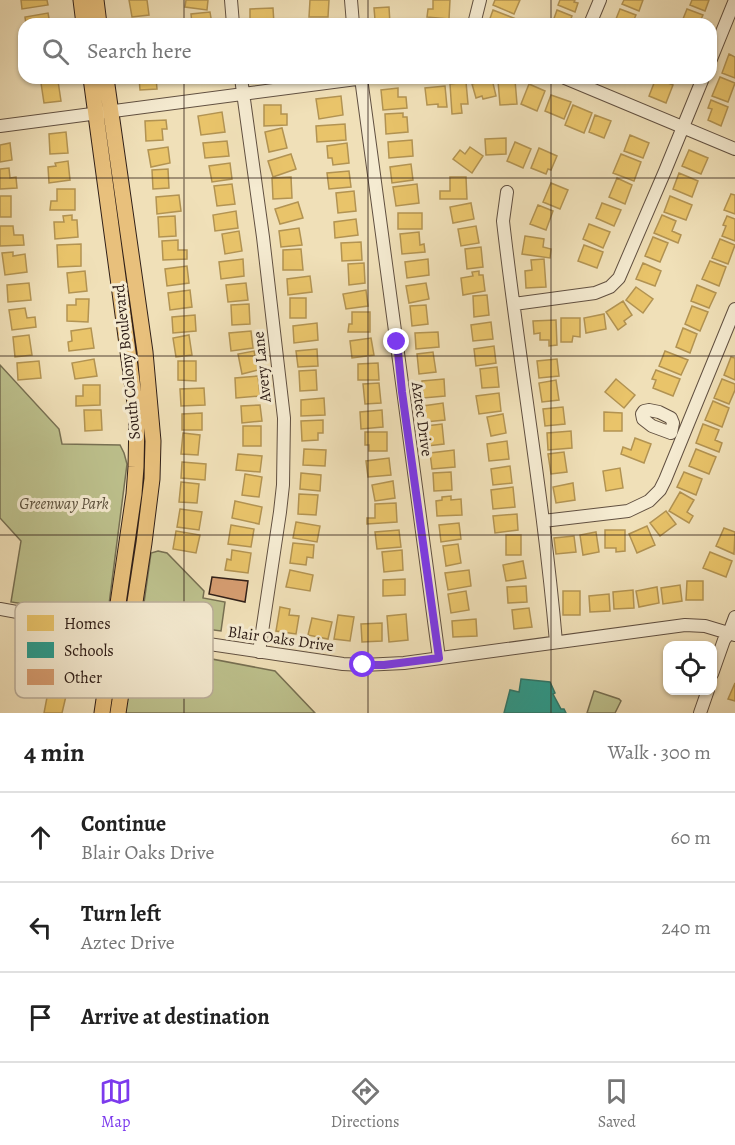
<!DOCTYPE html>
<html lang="en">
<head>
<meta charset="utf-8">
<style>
  :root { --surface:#fff; --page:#f2f2f2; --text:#222; --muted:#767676; --line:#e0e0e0; --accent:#7c3aed }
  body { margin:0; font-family:Alegreya,serif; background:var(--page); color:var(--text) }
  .controls { position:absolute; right:18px; bottom:18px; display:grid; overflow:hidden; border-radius:12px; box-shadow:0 2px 4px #0004 }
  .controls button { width:54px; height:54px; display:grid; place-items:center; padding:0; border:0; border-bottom:2px solid var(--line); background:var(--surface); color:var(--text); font:30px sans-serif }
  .stop { position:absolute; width:18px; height:18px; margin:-14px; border:4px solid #7c3aed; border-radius:50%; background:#fff }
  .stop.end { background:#7c3aed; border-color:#fff; box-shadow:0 2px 6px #0008 }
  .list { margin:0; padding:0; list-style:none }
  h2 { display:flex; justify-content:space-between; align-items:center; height:78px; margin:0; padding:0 24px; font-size:26px }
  h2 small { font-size:20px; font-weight:400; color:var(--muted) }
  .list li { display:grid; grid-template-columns:39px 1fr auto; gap:18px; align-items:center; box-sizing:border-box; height:90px; padding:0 24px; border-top:2px solid var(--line) }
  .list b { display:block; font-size:22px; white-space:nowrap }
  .list p { margin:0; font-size:20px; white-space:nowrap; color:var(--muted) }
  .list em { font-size:20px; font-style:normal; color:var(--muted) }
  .icon { flex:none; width:33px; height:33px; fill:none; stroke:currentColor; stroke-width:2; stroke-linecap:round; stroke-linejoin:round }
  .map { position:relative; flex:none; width:735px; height:713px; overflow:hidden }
  .search { position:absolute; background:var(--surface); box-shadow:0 2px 4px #0004; left:18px; right:18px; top:18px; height:66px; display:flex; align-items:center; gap:15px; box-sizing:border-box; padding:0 21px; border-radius:18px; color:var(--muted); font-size:22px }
  .sheet { height:348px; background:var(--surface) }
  nav { display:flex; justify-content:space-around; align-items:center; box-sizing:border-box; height:84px; border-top:2px solid var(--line); background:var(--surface); font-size:16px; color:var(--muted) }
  nav a { display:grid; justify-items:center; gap:3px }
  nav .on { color:var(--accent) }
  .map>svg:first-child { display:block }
  .green { fill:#bdc18d; stroke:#777053; stroke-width:1.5 }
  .homes { fill:#e9c46a; stroke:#b29352; stroke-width:1.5 }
  .schools { fill:#2a9d8f; stroke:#2c786c; stroke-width:1.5 }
  .building { fill:#d69d71; stroke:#312019; stroke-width:1.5 }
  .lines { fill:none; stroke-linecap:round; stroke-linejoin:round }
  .minor-casing { stroke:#615041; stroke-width:14 }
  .major-casing { stroke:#312019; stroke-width:17 }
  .minor { stroke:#f5ebd1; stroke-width:12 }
  .major { stroke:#e8c07c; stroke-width:15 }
  .route { stroke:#7c3aed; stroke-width:8 }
  .grid { fill:none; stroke:#312019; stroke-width:1.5; stroke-opacity:0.55 }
  .labels { text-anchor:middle; stroke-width:6; stroke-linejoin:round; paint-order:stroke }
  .street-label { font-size:16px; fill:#312019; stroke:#f5ebd1 }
  .park-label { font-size:16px; font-style:italic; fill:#5b503c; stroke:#f5ebd1 }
  .key { fill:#f5ebd1; stroke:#baae9a; stroke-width:1.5 }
  .key-label { font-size:16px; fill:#312019 }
</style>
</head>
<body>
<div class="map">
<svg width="735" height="713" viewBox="0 0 735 713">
  <rect width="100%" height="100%" fill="#f0e0b8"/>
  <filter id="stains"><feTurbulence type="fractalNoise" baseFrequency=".00333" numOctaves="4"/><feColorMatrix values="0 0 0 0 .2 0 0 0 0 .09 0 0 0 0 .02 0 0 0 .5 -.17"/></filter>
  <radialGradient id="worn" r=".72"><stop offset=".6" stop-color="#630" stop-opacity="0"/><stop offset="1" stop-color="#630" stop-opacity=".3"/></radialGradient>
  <path class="green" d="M 0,365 L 59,429 L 62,444 L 120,445 L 124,453 L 127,464 L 108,612 L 101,616 L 11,602 L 21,541 L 0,518 Z
    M 158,551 L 167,553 L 204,591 L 203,598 L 225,602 L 221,631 L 146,621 L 142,617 L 151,553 Z
    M 133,644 L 275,671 L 315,713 L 125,713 Z
    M 594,691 L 595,691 L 619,699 L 621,701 L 615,713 L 587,713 Z"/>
  <path class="homes" d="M 21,0 L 47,0 L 48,5 L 22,9 Z
    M 129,0 L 147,0 L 149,15 L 132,17 Z
    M 186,0 L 208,0 L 207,10 L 185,7 Z
    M 310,0 L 329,0 L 328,17 L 309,17 Z
    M 433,0 L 450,0 L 449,19 L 427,17 L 428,9 L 433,9 Z
    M 495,0 L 520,0 L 514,14 L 493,5 Z
    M 560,0 L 575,0 L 574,2 L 578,3 L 575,12 L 558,5 Z
    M 624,0 L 643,0 L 639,11 L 622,4 Z
    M 692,0 L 709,0 L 705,11 L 690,5 Z
    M 389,7 L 390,24 L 371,24 L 371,20 L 375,20 L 374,8 Z
    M 273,8 L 274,24 L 250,24 L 250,9 Z
    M 620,9 L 636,15 L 632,24 L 614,24 Z
    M 687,9 L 703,15 L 699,24 L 681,24 Z
    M 493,10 L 516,19 L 514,24 L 488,24 Z
    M 557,10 L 572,16 L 569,24 L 552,24 Z
    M 210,12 L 212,24 L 192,24 L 191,14 Z
    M 48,13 L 50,24 L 26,24 L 25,17 Z
    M 729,54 L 735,57 L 735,78 L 722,73 Z
    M 720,77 L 735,83 L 728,102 L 712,96 Z
    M 139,78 L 156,78 L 157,89 L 140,90 Z
    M 202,78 L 219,78 L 219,80 L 203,83 Z
    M 656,78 L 673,85 L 666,103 L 649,96 Z
    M 492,79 L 496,96 L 483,99 L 482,96 L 476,98 L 472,84 Z
    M 515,80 L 517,104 L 500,105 L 498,81 Z
    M 58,81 L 61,101 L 44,103 L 41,83 Z
    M 466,82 L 468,104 L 461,104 L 462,113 L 452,114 L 450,84 Z
    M 529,84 L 545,91 L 537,111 L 521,104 Z
    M 445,86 L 447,107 L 438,107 L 438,104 L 427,105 L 425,88 Z
    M 398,88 L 398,97 L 406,97 L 407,108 L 383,110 L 381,90 Z
    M 551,95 L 571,102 L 564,119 L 545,111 Z
    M 341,96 L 343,115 L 319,119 L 316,99 Z
    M 711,100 L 728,107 L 721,126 L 708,120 L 712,109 L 708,108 Z
    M 264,105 L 281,105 L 281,114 L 287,114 L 287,125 L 264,126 Z
    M 573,105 L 592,113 L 584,133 L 565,125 Z
    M 222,112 L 225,132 L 201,135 L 198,116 Z
    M 403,113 L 403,117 L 407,117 L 408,132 L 386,134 L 385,114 Z
    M 595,115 L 611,121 L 604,138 L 589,132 Z
    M 166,120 L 167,129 L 162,129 L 163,140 L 146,141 L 145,121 Z
    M 345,124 L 346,140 L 317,142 L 316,126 Z
    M 282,128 L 287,148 L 269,152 L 265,132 Z
    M 66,132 L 68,153 L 50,154 L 49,134 Z
    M 630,135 L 649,143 L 643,158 L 624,151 Z
    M 506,138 L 506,154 L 486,155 L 485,139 Z
    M 412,140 L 413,156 L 389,158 L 388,142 Z
    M 227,141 L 229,156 L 205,158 L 203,143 Z
    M 515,142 L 531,149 L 523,168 L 507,161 Z
    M 10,143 L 12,160 L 0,162 L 0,145 Z
    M 347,143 L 349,163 L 333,165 L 332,158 L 328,158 L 327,146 Z
    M 168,147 L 170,163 L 151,167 L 148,150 Z
    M 470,147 L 483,156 L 472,173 L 453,159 L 460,150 L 465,154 Z
    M 539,148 L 557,156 L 551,170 L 548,169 L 546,174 L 531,168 Z
    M 689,150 L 708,158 L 701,174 L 682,166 Z
    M 291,154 L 296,169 L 273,177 L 268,161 Z
    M 621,154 L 641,162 L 634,181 L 613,173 Z
    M 68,161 L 70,180 L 49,183 L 48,167 L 56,166 L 55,163 Z
    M 230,163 L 232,179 L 212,182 L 209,166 Z
    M 411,164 L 413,180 L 392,183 L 390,167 Z
    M 9,168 L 10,178 L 16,177 L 17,188 L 0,189 L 0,169 Z
    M 168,169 L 169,188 L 153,189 L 152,170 Z
    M 349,171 L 351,187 L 329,189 L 327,173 Z
    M 679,173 L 698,181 L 692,197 L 673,189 Z
    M 291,177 L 292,198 L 273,199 L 272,178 Z
    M 450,177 L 466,177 L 467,199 L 440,199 L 440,191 L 450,191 Z
    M 617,178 L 632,185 L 625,204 L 609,197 Z
    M 551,183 L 568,190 L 560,209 L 543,202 Z
    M 232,184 L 235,204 L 217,206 L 214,186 Z
    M 417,184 L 419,203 L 396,206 L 393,187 Z
    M 57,189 L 75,189 L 75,210 L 50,210 L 51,201 L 57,201 Z
    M 354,191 L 356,211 L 338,213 L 336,193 Z
    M 731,194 L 735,195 L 735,214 L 724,210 Z
    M 179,195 L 181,211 L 157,214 L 156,197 Z
    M 0,196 L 11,196 L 11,217 L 0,217 Z
    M 670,196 L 692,205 L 686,220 L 664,212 Z
    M 298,202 L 303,218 L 280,224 L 275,209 Z
    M 471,203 L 474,219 L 453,223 L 450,207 Z
    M 602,203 L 621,210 L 614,226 L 596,218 Z
    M 538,205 L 553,211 L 546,230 L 530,224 Z
    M 236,211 L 238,228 L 215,231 L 213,215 Z
    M 398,213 L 422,213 L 422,229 L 398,229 Z
    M 72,215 L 72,220 L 77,220 L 78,237 L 55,239 L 54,222 L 64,222 L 63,216 Z
    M 662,215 L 676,221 L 672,231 L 681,235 L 678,243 L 654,233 Z
    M 175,216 L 176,236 L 159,237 L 158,217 Z
    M 727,216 L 735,219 L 735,241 L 722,236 L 726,226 L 723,225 Z
    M 356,219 L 358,235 L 335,238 L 334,222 Z
    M 589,224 L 610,232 L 603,248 L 583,239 Z
    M 0,226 L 13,226 L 14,235 L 23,235 L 24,245 L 0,246 Z
    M 476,226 L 479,243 L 461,246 L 458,229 Z
    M 299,228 L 302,245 L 281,247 L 279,231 Z
    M 239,231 L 242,251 L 225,254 L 222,234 Z
    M 419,232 L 420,245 L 424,244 L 425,252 L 402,254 L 400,234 Z
    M 525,236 L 544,239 L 543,247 L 551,249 L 550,258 L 522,254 Z
    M 653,237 L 668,243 L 660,262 L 645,256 Z
    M 720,239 L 735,245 L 728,264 L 712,258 Z
    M 178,240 L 178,250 L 187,250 L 187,259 L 163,260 L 162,241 Z
    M 361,242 L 362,260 L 342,261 L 341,243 Z
    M 81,244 L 81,266 L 58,267 L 57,245 Z
    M 584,245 L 603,252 L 597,268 L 578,261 Z
    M 481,247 L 483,267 L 467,269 L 465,249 Z
    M 301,249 L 303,270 L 283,270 L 283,250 Z
    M 13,252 L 13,256 L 25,254 L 27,272 L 5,275 L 2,253 Z
    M 243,259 L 244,276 L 221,279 L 219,262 Z
    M 428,259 L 429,275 L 407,278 L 405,262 Z
    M 544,259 L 546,287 L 526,288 L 525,271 L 532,270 L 531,260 Z
    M 710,261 L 726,267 L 719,286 L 702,279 Z
    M 364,263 L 365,283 L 349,285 L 348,264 Z
    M 643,263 L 661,271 L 655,286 L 636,279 Z
    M 187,266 L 189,283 L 167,286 L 165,269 Z
    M 85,271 L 87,291 L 69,293 L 67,273 Z
    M 479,271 L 479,275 L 483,275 L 485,291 L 463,295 L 461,278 L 473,276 L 472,272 Z
    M 310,276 L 312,292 L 288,295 L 287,279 Z
    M 29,283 L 31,300 L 8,302 L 7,285 Z
    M 246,283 L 248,300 L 228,302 L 226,285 Z
    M 426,283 L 429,299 L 409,303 L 406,286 Z
    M 697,285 L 716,293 L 709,308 L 691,301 Z
    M 636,287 L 653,299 L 643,313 L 626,300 Z
    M 190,290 L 192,307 L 170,310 L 168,293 Z
    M 366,290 L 368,306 L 346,309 L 343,294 Z
    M 487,295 L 489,315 L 474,317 L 473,296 Z
    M 290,298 L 306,298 L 306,318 L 290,318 Z
    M 76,299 L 89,299 L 88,322 L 67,321 L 67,305 L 76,305 Z
    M 623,301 L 632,315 L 624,321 L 626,324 L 618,330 L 606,312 Z
    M 249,304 L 250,324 L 232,325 L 231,305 Z
    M 426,305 L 428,324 L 412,326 L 410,306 Z
    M 692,306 L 708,312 L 700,331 L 685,324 Z
    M 25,308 L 27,318 L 35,317 L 36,327 L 12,330 L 9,310 Z
    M 352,312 L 370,312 L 370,332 L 348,332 L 349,324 L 352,324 Z
    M 604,314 L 606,329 L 586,333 L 584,318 Z
    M 195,315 L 196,331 L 173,333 L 172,317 Z
    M 561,318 L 580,318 L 580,337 L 573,336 L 572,342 L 561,342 Z
    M 556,320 L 557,345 L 549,346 L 549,340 L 540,340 L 540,333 L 534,334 L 533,321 Z
    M 491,322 L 493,339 L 473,341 L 471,325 Z
    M 317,323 L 318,340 L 294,343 L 293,326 Z
    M 91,328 L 94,348 L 69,351 L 68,342 L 72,341 L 71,331 Z
    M 683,328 L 697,334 L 690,353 L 676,347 Z
    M 251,331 L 253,348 L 231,351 L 229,333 Z
    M 438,332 L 439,347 L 416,349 L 415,333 Z
    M 29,335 L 32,355 L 15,357 L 13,337 Z
    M 189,335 L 192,355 L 176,357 L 173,338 Z
    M 371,338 L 374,355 L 352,358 L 350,341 Z
    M 494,346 L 496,363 L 476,366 L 474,349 Z
    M 317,349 L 318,366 L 298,367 L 296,351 Z
    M 254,351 L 258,370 L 242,374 L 238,354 Z
    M 665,351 L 688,360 L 681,375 L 659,366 Z
    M 433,352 L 436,372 L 419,374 L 417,354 Z
    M 731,357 L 735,358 L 735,380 L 724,375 Z
    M 94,359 L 97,376 L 75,379 L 72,363 Z
    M 557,359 L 559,376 L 539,378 L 537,361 Z
    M 39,361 L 41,378 L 18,380 L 17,363 Z
    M 178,361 L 196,361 L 196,381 L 178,380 Z
    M 378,363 L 379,380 L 358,380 L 358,364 Z
    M 497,367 L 499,387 L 482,388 L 480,369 Z
    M 316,370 L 317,390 L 300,391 L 299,371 Z
    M 656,370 L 680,379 L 673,396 L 653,388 L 656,380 L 652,379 Z
    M 258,376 L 260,396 L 236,398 L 235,378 Z
    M 444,379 L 445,396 L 423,398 L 422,381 Z
    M 616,379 L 635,395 L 624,408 L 605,392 Z
    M 722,379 L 735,384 L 735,390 L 729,404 L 714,398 Z
    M 556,380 L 559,400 L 542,402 L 539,383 Z
    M 379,383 L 381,403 L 365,404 L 363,384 Z
    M 83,385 L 100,385 L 100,405 L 76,406 L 76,396 L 83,396 Z
    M 204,388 L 205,405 L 181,406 L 180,389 Z
    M 499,393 L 501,411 L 479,414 L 476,396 Z
    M 324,398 L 325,415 L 301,416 L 301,400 Z
    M 713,401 L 729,408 L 722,427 L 705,420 Z
    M 443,403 L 445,420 L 425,422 L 423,406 Z
    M 260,405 L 262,421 L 242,423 L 241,406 Z
    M 563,407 L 565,424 L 545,426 L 543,409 Z
    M 84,410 L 101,410 L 102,430 L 85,431 Z
    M 382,410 L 383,427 L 361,429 L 360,412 Z
    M 604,412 L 622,413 L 622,431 L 604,431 Z
    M 202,413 L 202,430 L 182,430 L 182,414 Z
    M 503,414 L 506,433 L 491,436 L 487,417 Z
    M 323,420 L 323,433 L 318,433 L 318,440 L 302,441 L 301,421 Z
    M 442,424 L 444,444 L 427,446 L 426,426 Z
    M 703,424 L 719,430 L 715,440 L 722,443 L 719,452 L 696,443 Z
    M 243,426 L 261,426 L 261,446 L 243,446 Z
    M 571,431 L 572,448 L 548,450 L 547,433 Z
    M 365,432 L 387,432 L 387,451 L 369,451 L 369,445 L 365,445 Z
    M 183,433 L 200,435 L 198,455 L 181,454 Z
    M 635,438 L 651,444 L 644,463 L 621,454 L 623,447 L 631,450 Z
    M 507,441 L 509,459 L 489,461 L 487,444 Z
    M 304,449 L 326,450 L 325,466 L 303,465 Z
    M 696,449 L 716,457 L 709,474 L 689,466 Z
    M 454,450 L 455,467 L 432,469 L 430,453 Z
    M 564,452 L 567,472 L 551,474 L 548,454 Z
    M 238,454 L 262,456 L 260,472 L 236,470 Z
    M 389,458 L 391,475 L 368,477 L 366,461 Z
    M 182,462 L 206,464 L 205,480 L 181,478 Z
    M 510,466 L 512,483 L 493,485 L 491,469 Z
    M 620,468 L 623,488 L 606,491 L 603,471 Z
    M 451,472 L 452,490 L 434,491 L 433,473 Z
    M 684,472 L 702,479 L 696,495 L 677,487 Z
    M 301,473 L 321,475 L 320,491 L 300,489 Z
    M 245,474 L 262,477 L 259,497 L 242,495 Z
    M 393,481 L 395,498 L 375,501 L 372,485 Z
    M 181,482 L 199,484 L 197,503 L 179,502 Z
    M 573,483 L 575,500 L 556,503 L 553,487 Z
    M 513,487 L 515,507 L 493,509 L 491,490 Z
    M 680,492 L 694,500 L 687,512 L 693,516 L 689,523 L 669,511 Z
    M 299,494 L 318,495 L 316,515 L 298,514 Z
    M 451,496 L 451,500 L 461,499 L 462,515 L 437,516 L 436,501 L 442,500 L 442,497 Z
    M 235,501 L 262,507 L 259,524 L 232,518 Z
    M 396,503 L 397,522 L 367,524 L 367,518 L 375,518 L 375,504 Z
    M 180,509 L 202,512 L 199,530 L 177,527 Z
    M 666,511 L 676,524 L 660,536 L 650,523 Z
    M 517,514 L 518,530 L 495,533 L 493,516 Z
    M 296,522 L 320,526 L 317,542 L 293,538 Z
    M 459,523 L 461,539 L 441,542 L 439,525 Z
    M 231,525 L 254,529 L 251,547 L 228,544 Z
    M 647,526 L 655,545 L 637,553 L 629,534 Z
    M 724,528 L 735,532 L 734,554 L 716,546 Z
    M 399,530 L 401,547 L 377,549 L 375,532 Z
    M 605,530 L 625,530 L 625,551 L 616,552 L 616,548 L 605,548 Z
    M 176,531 L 200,535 L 196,553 L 173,549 Z
    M 596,532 L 599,552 L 583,555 L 580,535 Z
    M 506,535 L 521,535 L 521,555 L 506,555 Z
    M 574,536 L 576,552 L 556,554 L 554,538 Z
    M 293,543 L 314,545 L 313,558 L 307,557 L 306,565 L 290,563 Z
    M 458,544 L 461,563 L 446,566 L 443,546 Z
    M 232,550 L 251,553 L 248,573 L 225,570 L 227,559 L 231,560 Z
    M 402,550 L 403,570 L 384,572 L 382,552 Z
    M 710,552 L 732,561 L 726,577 L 703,568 Z
    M 523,561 L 526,578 L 506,581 L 503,565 Z
    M 290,570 L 313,575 L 310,591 L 286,587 Z
    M 469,570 L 471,586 L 448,590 L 445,573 Z
    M 405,579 L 405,595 L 383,596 L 383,580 Z
    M 687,581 L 703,581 L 703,600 L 686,600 Z
    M 680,585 L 682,601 L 663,604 L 661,588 Z
    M 526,586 L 527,602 L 508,603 L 507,587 Z
    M 657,587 L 659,603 L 639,607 L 636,591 Z
    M 633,590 L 634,608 L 614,609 L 613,592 Z
    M 466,591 L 469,610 L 451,613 L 448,594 Z
    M 563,591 L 580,591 L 580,615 L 563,615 Z
    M 609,594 L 610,611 L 590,612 L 589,596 Z
    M 280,607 L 290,609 L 289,615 L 299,616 L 296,634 L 276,631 Z
    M 529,608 L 532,627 L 514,629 L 512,610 Z
    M 406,614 L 408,640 L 389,642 L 387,616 Z
    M 338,615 L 354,617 L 350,641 L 334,639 Z
    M 312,618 L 332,622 L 328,639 L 308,635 Z
    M 476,619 L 477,636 L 453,637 L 452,621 Z
    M 382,623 L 382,641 L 362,642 L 361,624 Z
    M 735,683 L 735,701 L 728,699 Z
    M 48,692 L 66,696 L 62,713 L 44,713 Z"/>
  <path class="schools" d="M 521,679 L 550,682 L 555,693 L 553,694 L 561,709 L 564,709 L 566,713 L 504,713 L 510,690 L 519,692 Z"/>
  <path class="building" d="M 212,577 L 248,581 L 245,602 L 209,594 Z"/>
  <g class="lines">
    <defs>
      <path id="minor" d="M 231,0 L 233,24
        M 351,0 L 353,24
        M 474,24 L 480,0
        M 590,24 L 600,0
        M 711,59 L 735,0
        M 241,78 L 263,237 L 284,418 L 283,485 L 280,512 L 259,652
        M 361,78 L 439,658
        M 565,78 L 735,149
        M 0,126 L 364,78
        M 507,192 L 503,221 C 519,362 544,501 556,642
        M 514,304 L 595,293 L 610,287 L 619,278 L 665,171 L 703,78
        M 649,410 L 659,412 L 671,418 L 673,423 L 671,433 L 652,426 L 643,419 L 642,414 L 644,411 Z
        M 543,521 L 628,511 L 649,501 L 660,490 L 665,480 L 735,309
        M 0,609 L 115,630 L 343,664 L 363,665 L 404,663 L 685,625 L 705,626 L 735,635
        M 712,674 L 724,640 L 729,633 L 735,617
        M 700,713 L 708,690"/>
      <path id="major" d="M 81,0 L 84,24
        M 96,0 L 99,24
        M 91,78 L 137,418 L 136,467 L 134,494 L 102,713
        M 106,78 L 145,352 L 153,441 L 152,479 L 144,543 L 118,713"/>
    </defs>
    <use href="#minor" class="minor-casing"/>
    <use href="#major" class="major-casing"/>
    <use href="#minor" class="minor"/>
    <use href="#major" class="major"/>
  </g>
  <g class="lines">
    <path class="route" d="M 363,665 L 384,665 L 439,658 L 402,392 L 397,342"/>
  </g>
  <path class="grid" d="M 184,0 L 184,24M 368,0 L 368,24M 551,0 L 551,24M 184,78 L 184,713M 368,78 L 368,713M 551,78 L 551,713M 0,178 L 735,178M 0,356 L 735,356M 0,535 L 735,535"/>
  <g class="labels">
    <g class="street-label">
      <text transform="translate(126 362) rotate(-96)" y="6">South Colony Boulevard</text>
      <text transform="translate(261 367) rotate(-96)" y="6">Avery Lane</text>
      <text transform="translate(423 419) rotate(82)" y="6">Aztec Drive</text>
      <text transform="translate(281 638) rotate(8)" y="6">Blair Oaks Drive</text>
    </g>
    <g class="park-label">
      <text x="64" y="509">Greenway Park</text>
    </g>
  </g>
  <rect x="15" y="602" width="198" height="96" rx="9" class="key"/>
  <rect x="27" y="615" width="27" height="16" fill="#e9c46a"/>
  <rect x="27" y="642" width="27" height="16" fill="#2a9d8f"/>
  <rect x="27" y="669" width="27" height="16" fill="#d69d71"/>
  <g class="key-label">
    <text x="64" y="629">Homes</text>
    <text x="64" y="656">Schools</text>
    <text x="64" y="683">Other</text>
  </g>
  <rect width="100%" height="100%" filter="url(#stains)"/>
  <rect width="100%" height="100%" fill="url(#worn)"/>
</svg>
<div class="controls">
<button><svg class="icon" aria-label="locate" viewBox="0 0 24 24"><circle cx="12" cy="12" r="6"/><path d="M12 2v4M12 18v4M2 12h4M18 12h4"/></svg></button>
</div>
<div class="stop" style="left:363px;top:665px"></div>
<div class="stop end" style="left:397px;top:342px"></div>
<div class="search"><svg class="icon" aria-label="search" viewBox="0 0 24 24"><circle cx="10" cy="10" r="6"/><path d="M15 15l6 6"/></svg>Search here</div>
</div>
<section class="sheet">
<h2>4 min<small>Walk · 300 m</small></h2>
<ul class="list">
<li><svg class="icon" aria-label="ahead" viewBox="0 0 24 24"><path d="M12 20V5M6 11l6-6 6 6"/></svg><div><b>Continue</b><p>Blair Oaks Drive</p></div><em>60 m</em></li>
<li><svg class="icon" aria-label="left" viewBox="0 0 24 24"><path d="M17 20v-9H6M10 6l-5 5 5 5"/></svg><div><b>Turn left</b><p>Aztec Drive</p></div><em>240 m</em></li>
<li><svg class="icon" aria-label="arrive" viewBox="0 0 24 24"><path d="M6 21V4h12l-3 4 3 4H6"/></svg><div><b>Arrive at destination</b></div></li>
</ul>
</section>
<nav>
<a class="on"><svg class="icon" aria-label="map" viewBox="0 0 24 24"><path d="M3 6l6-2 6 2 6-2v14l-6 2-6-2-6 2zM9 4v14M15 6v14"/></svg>Map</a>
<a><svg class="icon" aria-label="directions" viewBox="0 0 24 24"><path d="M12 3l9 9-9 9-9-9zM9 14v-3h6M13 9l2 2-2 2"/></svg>Directions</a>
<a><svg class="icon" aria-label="saved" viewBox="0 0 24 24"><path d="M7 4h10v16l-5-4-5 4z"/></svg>Saved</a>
</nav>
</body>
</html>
